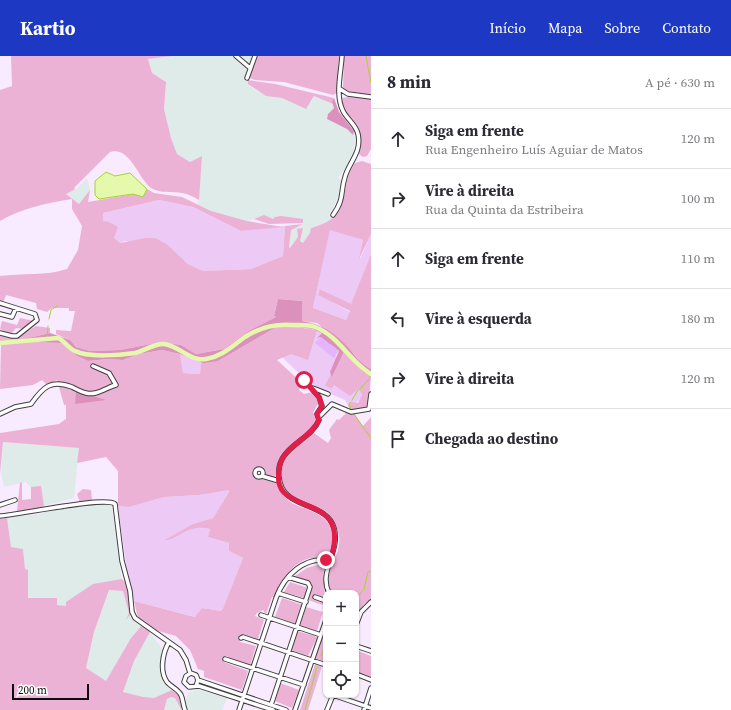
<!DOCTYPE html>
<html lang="pt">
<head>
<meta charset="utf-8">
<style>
  :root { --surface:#fff; --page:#f2f2f3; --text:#2b2b33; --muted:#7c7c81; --line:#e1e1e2; --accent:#1d38c2 }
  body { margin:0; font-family:"Source Serif 4",serif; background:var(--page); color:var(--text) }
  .controls { position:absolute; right:12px; bottom:12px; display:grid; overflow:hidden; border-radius:8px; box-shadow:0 1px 3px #0004 }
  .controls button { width:36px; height:36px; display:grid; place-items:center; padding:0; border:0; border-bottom:1px solid var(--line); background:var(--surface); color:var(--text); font:20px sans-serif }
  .scale { position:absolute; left:12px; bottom:10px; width:77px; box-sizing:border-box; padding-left:4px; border:2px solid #0c0c0c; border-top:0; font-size:11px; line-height:14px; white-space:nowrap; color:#0c0c0c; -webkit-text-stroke:3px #fff; paint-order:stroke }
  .stop { position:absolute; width:12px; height:12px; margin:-9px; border:3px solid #e11d48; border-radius:50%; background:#fff }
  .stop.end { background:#e11d48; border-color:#fff; box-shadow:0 1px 4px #0008 }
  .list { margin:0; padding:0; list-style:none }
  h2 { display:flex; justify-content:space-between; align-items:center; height:52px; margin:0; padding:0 16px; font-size:17px }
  h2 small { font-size:13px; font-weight:400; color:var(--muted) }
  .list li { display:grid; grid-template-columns:26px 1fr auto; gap:12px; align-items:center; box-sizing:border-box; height:60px; padding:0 16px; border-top:1px solid var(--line) }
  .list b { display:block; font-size:15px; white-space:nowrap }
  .list p { margin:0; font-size:13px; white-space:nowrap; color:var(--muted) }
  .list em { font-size:13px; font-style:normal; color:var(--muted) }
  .icon { flex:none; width:22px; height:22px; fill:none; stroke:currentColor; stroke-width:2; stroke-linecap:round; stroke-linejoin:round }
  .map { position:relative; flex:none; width:371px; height:654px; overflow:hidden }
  header { display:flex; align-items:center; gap:24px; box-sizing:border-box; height:56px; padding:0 20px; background:var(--accent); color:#fff }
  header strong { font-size:19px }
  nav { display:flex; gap:22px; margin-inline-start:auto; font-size:14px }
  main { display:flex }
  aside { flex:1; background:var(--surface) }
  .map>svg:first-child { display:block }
  .industrial { fill:#dfebe8 }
  .farmland { fill:#edc9f6 }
  .green { fill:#ebb2d6 }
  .forest { fill:#dc91bc }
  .sand { fill:#e4b4fe }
  .water { fill:#e5f9ac; stroke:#a6d42f }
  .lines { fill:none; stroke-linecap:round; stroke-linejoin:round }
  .stream { stroke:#a6d42f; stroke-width:1 }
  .river { stroke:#e5f9ac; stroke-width:4.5 }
  .minor-casing { stroke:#3f3f3f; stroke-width:5.5 }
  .minor { stroke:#fff; stroke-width:3.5 }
  .route { stroke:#e11d48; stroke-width:5 }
</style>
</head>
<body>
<header>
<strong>Kartio</strong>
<nav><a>Início</a><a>Mapa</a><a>Sobre</a><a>Contato</a></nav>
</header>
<main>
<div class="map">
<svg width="371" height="654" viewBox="0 0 371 654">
  <rect width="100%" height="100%" fill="#f8eaff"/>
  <path class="industrial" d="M 172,0 L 258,0 L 248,24 L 254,33 L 267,40 L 282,42 L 306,53 L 315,40 L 333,48 L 334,52 L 328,58 L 327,63 L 347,73 L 353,78 L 355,76 L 354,99 L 338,122 L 342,125 L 341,135 L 329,160 L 332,163 L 320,170 L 311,172 L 311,177 L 303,188 L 300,185 L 303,173 L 297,173 L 298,181 L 290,192 L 289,191 L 291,173 L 303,169 L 303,165 L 254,163 L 247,165 L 211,155 L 198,148 L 202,101 L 190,106 L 177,98 L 171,82 L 164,53 L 166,26 L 152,17 L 148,3 Z
    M 87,122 L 90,134 L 79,148 L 66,138 L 76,133 Z
    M 3,386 L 79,392 L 74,442 L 43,450 L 40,431 L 30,431 L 26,426 L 4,431 L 1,418 Z
    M 111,447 L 122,525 L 66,550 L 57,549 L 57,542 L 28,542 L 28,514 L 25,513 L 23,493 L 11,491 L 7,461 L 40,458 L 58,452 L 84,451 Z
    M 109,534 L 123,535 L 129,556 L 134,564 L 142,569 L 131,582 L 106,626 L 86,612 L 94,576 Z
    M 149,575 L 163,594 L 161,624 L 166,630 L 176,635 L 182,654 L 161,654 L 148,646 L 126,638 L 123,633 L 133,605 Z
    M 198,633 L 227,642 L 222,654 L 187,654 L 185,647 L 188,637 Z"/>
  <path class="farmland" d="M 159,144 L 193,151 L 241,175 L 285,170 L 283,200 L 251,213 L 203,215 L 188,208 L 168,189 L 125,185 L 120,187 L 116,185 L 103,165 L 103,157 Z
    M 330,173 L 363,184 L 360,203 L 371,178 L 371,198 L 351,249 L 321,233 L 318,238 L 350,256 L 346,264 L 313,252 Z
    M 317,274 L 322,277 L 363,341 L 350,352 L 345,344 L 324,335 L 305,323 L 283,302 L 284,298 Z
    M 180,298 L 201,306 L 200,318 L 183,317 Z
    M 223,433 L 228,434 L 229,436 L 213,462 L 193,468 L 166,485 L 191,472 L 202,471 L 210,473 L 208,481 L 229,487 L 229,495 L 243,502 L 223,552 L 221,555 L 202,552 L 196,561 L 134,545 L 127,515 L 118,450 L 129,451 L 164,441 L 199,439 Z"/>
  <path class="green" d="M 11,0 L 172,0 L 148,3 L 152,17 L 166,26 L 164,53 L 171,82 L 177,98 L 190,106 L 202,100 L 199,144 C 194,141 188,138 182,137 C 173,135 160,138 151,132 C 138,122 130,90 110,96 L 75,131 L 74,134 L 66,138 L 79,148 L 90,134 L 88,146 L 133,138 L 143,141 L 147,133 L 154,137 L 182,141 L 211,155 L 247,165 L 283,171 L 241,175 L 193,151 L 159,144 L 103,157 L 103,165 L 109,166 L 118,171 L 114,182 L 120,187 L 145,182 L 155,182 L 168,189 L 188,208 L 203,215 L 251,213 L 283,200 L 285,170 L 303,168 L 291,174 L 289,191 L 290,192 L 298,181 L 297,173 L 303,172 L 300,185 L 303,187 L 310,177 L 311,172 C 356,160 336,135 355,107 L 362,105 L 371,108 L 371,178 L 359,203 L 363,184 L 330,174 L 313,252 L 346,264 L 350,255 L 318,239 L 320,233 L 351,248 L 371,198 L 371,313 L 363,309 L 348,291 L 317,267 L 302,265 L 302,245 L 278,243 L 274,260 L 276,261 L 250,274 L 224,293 L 196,298 L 181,289 L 161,286 L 120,294 L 90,295 L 76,291 L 70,284 L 56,278 L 56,274 L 71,275 L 75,255 L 69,255 L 69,252 L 52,252 L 47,256 L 37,253 L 36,247 L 6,239 L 3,247 L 0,246 L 0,220 C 22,217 46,220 67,213 L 78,194 L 82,170 L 72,153 L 72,143 C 48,147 21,152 0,165 L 0,34 L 12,30 Z
    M 258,0 L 339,0 L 337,37 L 333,39 L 284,26 L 255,24 L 250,22 L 250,19 Z
    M 344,0 L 371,0 L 371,39 L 348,35 L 343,32 Z
    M 248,24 L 275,28 L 334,42 L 333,48 L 314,40 L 306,53 L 282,42 L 266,40 L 248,28 Z
    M 352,40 L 371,43 L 371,93 L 367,100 L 363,101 L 359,98 C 358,91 362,83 359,76 C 356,64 338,55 343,42 Z
    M 264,159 L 273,163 L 275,161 L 281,160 L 303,163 L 303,167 L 269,168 L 254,163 Z
    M 20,262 L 34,265 L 24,273 L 16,272 L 12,277 L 8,277 L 0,273 L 2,265 L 17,269 Z
    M 280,269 L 317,274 L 308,304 L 291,298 L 277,304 L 302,327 L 299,334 L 304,338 L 314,336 L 321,349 L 320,350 L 317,349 L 313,357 L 317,361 L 317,365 C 301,387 281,389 276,419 L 274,421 L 266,420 L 263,413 L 257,411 L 253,414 L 253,418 L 258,422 L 277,427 C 281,433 283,440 289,445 C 294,449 301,451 307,453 C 333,464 337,475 328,502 C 323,502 317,501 312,502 C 294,504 281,525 274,541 L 272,541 L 266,558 L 263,554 L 257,557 L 255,560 L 264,564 L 258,583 L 244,579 L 240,579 L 238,582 L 240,586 L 256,590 L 250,610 L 230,603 L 227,600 L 223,602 L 224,606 L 248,615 L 242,634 L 204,621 L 204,615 L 198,613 L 190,594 L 176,580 L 151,573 L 138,562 L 134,545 L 195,561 L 202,552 L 221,555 L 223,552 L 243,502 L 229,495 L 229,487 L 208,481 L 210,473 C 186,467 177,485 165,484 L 193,468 L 213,462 L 229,436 L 228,434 L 199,439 L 164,441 L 129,451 L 118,450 L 118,415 L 106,401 L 77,407 L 79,392 L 3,386 L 0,418 L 0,377 L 59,368 L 66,363 L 66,349 L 64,349 L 57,324 L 47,329 L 42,324 L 33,329 L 0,333 L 1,289 L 27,286 L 62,287 L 77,300 L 88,305 L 108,303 L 123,304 L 139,298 L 162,294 L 180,298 L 183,317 L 200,318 L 201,306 L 218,305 Z
    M 36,270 L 50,272 L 50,277 L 33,281 L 0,286 L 0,278 C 17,284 22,278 36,270 Z
    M 344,296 L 364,317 L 371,320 L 368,352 L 351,355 L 348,350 L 352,346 L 358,347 L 362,339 L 358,333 L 350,340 L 334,329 L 331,333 L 325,329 L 331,318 L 333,320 Z
    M 348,355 L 354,357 L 363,370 L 371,361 L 371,543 L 364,548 L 356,561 L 356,537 L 332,537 C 320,516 343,500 339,479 C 337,471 332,459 325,455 C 310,445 280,444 281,419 C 282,411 283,405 288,399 C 294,390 304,383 311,375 L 328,387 L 331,382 L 329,374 L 337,363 L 339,364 Z
    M 22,426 L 22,444 L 31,443 L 31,431 L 41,430 L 44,450 L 29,455 L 17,455 L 20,427 Z
    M 83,433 L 91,434 L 92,444 L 80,447 L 77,438 Z
    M 7,462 L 11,491 L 23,493 L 25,513 L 28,514 L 28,542 L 57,542 L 57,549 L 66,550 L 66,546 L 93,528 L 122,523 C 131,531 130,548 130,559 L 126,564 L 129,557 L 123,535 L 109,534 L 94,576 L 86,612 L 106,625 L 131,582 L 142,569 L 150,576 L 134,605 L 123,636 L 143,641 L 154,642 L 172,634 C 179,638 181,642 182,650 L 181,653 L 175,642 L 171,641 L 167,643 L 164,654 L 0,654 L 0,463 Z
    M 317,509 L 325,509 C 320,526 326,534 326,550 L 308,544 L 312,528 L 310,526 L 295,520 L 307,512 Z
    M 290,526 L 308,532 L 304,542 L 284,536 Z
    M 282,542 L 303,549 L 296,568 L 275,561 Z
    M 306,551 L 323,556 L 317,575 L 300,570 Z
    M 326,571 L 326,606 L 315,602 Z
    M 297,575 L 315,580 L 317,582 L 308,600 L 291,594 Z
    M 356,594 L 371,600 L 371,621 L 356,616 Z
    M 315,608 L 322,610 L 308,654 L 300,654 Z
    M 280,627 L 299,634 L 292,652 L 275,645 Z"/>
  <path class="forest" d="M 334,42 L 339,56 L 354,75 L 353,79 L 347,73 L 327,63 L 328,58 L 334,52 L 332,46 Z
    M 278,243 L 302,245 L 302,265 C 322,268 335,277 349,292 C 356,301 361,308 371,313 L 371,320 L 364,317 L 344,296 L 332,321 L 330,316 L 339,295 L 320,281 L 317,282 L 322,277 L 313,273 L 280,269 L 218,305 L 204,307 L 180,298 L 162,294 L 139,298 L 123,304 L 108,303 L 88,305 L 77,300 L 62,287 L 27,286 L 0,289 L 0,286 L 33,281 L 50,277 L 70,284 L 76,291 L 90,295 L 120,294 L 161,286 L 181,289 L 196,298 L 224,293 L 250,274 L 276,261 L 274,260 Z
    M 76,335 C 85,339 95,340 106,344 L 75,348 Z"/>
  <path class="sand" d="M 321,281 L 339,295 L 334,302 L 315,287 Z"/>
  <path class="water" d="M 106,116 L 115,120 L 130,117 L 147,133 L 143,141 L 133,138 L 99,143 L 95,139 L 95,125 Z"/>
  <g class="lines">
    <path class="stream" d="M 366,0 L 371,27
      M 49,263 L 51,254 L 57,250
      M 47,282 L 48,270
      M 369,317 L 370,321
      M 360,333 L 369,323
      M 352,344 L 358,334
      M 351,346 L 349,348 L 351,354
      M 353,357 L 371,382
      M 356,543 L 364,533 L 368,516 L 371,515
      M 321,600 L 326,588
      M 305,654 L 317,611"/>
    <path class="river" d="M 0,287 L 58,282 C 65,285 68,292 75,295 C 88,302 121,299 135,297 C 144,295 155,287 164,288 C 180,290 190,306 206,303 C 223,300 232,290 245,281 C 259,272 275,268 291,269 C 299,269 308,268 315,271 C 339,280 350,306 371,318"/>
    <defs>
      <path id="minor" d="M 236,0 L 250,12
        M 247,22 L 255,0
        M 340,33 L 348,38 L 371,41
        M 333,159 C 345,142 340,137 345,121 C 349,106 362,97 358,78 C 356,69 347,63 343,55 C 335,39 341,17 342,0
        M 0,247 L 35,258 L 37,264 L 17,280 L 12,280 L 0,277
        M 0,258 L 12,261 L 16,252
        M 304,324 L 319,341 L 322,350 L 317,358 L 319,364 C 311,385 275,391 279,421 C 282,455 326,444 334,472 C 341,495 318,515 329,537
        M 313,332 L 328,338
        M 0,358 L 15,351 L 31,348 C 43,331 51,323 72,331 C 76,333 81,336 86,337 C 97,340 107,331 116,329 L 109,317 L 93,310
        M 319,361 L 332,348 L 351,356 L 369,353 L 371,338
        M255 417a4 4 0 1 1 8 0a4 4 0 1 1-8 0Z
        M 262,420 L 279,425
        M 0,449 L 15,444
        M 0,460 C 18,459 105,440 115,448 L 122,505 L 130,535 L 132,556 L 135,562 L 180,594 L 186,604 L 190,617
        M 278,537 L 306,546
        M 315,541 L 326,545
        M 261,559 L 321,579
        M 356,569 L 361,556 L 371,546
        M 241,582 L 243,581 L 326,609
        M 169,586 C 163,596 159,615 167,626 C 171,631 178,633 181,639 C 183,643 183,649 185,654
        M 356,590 L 371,595
        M 225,603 L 304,629
        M 356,618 L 371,624
        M 198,624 L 286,654
        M 196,630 L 198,624 L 196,619 L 191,617 L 186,620 L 184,626 L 189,631 L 199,630 L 273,654
        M 333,639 L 371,652
        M 271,649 L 310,531 L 308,527 L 288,521
        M 239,654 L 276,542 C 284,520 305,499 330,505
        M 295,654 L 326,564
        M 327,654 L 333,639
        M 364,654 L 371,632"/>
    </defs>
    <use href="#minor" class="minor-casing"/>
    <use href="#minor" class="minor"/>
  </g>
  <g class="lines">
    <path class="route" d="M 304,324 L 319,341 L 322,350 L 317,358 L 319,364 C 311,382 285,389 280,409 C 265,467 356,429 330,505 L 326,504"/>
  </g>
</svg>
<div class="controls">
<button>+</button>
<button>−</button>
<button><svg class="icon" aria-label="locate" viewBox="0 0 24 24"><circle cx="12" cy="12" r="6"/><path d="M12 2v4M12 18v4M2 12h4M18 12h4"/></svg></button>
</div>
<div class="scale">200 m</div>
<div class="stop" style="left:304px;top:324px"></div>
<div class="stop end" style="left:326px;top:504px"></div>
</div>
<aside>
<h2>8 min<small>A pé · 630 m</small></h2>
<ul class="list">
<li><svg class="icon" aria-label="ahead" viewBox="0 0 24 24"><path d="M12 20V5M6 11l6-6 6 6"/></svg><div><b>Siga em frente</b><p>Rua Engenheiro Luís Aguiar de Matos</p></div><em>120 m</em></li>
<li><svg class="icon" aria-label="right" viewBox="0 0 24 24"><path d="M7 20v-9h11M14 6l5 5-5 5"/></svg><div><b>Vire à direita</b><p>Rua da Quinta da Estribeira</p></div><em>100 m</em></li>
<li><svg class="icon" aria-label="ahead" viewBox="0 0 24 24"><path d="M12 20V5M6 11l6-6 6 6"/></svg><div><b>Siga em frente</b></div><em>110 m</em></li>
<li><svg class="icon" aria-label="left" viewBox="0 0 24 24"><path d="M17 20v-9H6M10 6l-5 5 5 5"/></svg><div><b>Vire à esquerda</b></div><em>180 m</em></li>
<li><svg class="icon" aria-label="right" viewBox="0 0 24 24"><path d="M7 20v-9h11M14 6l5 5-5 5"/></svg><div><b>Vire à direita</b></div><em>120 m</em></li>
<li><svg class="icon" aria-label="arrive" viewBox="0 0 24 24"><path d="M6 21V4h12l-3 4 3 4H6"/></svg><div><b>Chegada ao destino</b></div></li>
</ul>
</aside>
</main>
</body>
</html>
